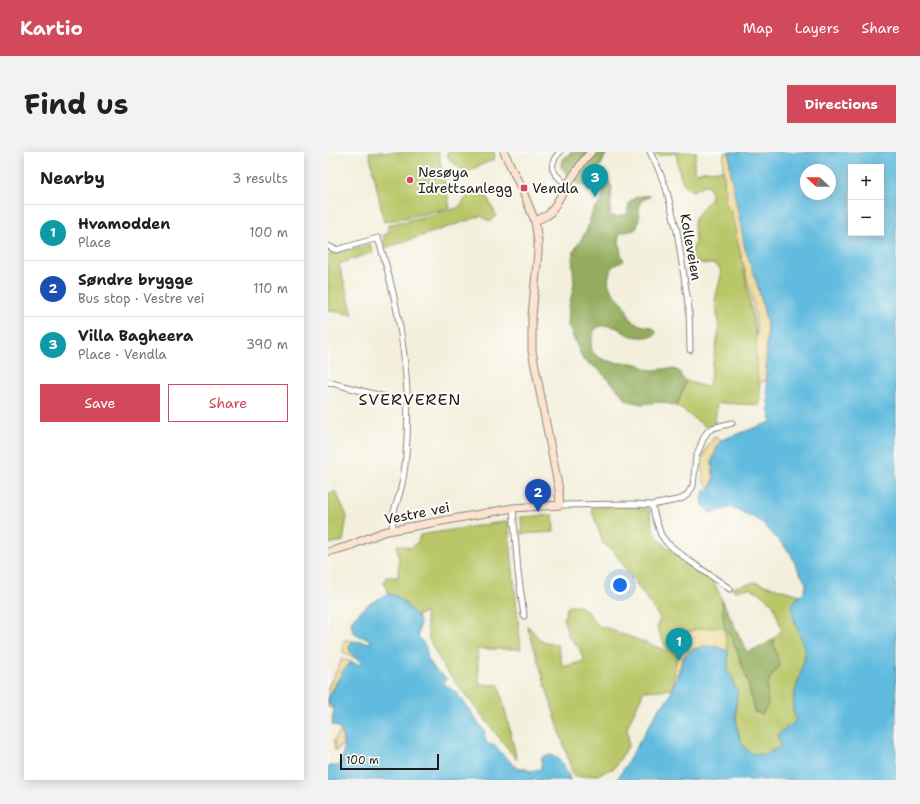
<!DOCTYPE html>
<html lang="en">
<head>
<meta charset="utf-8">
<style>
  :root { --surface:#fff; --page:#f2f2f2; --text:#202124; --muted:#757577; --line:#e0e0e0; --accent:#d1495b }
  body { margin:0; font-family:"Shantell Sans",sans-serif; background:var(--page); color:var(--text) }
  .controls { position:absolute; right:12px; top:12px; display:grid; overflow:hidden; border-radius:0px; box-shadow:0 2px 10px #0003 }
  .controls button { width:36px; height:36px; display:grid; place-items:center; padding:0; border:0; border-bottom:1px solid var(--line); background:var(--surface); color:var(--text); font:20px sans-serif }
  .compass { position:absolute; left:472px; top:12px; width:36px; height:36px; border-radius:50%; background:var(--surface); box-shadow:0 2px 10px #0003; rotate:292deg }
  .scale { position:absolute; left:12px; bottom:10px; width:99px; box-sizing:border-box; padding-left:4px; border:2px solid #1c1c1c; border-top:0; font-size:11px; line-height:14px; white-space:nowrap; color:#1c1c1c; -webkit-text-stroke:3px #fdfcf7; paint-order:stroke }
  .you { position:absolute; left:292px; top:433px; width:14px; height:14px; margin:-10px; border:3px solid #fff; border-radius:50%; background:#1a73e8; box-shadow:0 0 0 6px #1a73e833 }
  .badge { display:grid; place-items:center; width:26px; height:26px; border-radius:50%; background:var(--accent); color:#fff; font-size:13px; font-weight:700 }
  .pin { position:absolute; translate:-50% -33px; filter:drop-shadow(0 1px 2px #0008) }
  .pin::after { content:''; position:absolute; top:21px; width:14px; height:12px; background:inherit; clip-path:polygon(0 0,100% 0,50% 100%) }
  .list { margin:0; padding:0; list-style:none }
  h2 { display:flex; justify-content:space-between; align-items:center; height:52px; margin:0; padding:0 16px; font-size:17px }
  h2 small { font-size:13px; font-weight:400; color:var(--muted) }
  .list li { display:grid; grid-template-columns:26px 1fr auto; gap:12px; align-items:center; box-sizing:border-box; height:56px; padding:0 16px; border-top:1px solid var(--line) }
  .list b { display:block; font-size:15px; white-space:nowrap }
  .list p { margin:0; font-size:13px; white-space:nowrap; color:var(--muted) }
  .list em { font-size:13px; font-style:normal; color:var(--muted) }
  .actions { display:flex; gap:8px; padding:12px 16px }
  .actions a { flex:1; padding:9px 0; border:1px solid var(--accent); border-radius:0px; text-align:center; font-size:14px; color:var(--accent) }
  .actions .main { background:var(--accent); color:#fff }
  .map { position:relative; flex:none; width:568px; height:628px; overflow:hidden; border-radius:0px }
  header { display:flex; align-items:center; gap:24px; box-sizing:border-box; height:56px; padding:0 20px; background:var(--accent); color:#fff }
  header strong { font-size:19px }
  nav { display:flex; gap:22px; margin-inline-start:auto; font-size:14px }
  .intro { display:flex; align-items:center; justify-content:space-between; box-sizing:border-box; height:96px; padding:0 24px }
  h1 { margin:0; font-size:28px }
  .button { padding:10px 18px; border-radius:0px; background:var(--accent); color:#fff; font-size:14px; font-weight:700 }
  main { display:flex; gap:24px; padding:0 24px }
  aside { flex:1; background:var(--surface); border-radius:0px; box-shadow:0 2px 10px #0003 }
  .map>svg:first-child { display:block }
  .green { fill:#bac769; stroke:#6b7242 }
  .forest { fill:#93ac5d; stroke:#58643c }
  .sand { fill:#eeda9e; stroke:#857b5d }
  .water { fill:#61bbde; stroke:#3e6c7d; fill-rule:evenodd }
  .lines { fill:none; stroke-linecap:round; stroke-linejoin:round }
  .street-casing { stroke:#88867c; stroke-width:7 }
  .secondary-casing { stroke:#88867c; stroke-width:9 }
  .street { stroke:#fff; stroke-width:5 }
  .secondary { stroke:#fde4d1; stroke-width:7 }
  .poi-dot { fill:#d1495b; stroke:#fdfcf7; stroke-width:1.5 }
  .labels { text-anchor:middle; stroke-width:4; stroke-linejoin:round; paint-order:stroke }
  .poi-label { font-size:14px; fill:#1c1c1c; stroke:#fdfcf7; text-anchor:start }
  .street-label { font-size:14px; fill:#1c1c1c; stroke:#fdfcf7 }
  .quarter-label { font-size:16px; letter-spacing:1px; fill:#1c1c1c; stroke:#fdfcf7 }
</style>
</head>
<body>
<header>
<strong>Kartio</strong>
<nav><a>Map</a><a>Layers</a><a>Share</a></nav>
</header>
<div class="intro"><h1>Find us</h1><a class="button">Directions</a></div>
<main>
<aside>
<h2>Nearby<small>3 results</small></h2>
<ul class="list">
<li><span class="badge" style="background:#0f9aa8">1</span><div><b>Hvamodden</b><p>Place</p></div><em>100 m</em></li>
<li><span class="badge" style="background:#1a4fb4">2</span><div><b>Søndre brygge</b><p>Bus stop · Vestre vei</p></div><em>110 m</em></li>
<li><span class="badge" style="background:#0f9aa8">3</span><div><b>Villa Bagheera</b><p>Place · Vendla</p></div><em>390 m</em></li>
</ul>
<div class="actions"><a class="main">Save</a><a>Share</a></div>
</aside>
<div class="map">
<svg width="568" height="628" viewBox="0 0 568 628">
  <rect width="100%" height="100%" fill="#fdfcf7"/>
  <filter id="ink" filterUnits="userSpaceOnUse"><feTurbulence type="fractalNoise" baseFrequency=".025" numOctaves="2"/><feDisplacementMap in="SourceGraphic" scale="8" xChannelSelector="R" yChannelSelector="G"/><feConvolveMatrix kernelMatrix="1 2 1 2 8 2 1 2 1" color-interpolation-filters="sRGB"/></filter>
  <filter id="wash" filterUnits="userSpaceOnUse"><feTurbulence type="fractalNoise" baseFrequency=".012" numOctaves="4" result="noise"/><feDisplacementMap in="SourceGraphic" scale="16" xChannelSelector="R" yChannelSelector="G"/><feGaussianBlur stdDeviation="0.9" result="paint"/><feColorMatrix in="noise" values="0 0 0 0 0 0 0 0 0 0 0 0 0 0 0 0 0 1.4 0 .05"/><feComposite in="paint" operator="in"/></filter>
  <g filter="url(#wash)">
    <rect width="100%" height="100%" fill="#f3efdc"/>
    <path class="green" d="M 41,0 L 110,0 L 122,56 L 56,70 Z
      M 119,0 L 166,0 L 167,3 L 165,8 L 151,14 L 141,19 L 138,19 L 133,17 L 123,9 L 120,4 Z
      M 328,0 L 369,0 L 366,11 L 366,18 L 369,21 L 375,19 L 395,18 L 398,53 L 405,59 L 431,199 L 432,253 L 389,251 L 387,271 L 378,275 L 349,254 L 358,229 L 378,235 L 381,232 L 391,178 L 389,160 L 387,148 L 393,124 L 392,116 L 386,112 L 376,112 L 367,109 L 365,106 L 364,102 L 367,90 L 366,71 L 368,65 L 378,52 L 382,48 L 383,41 L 381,34 L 376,33 L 365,39 C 351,34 350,13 348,1 L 331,4 L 328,2 Z
      M 146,36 L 157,41 L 168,63 L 163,70 L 153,64 L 57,96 L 55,83 L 61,81 L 60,73 L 130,56 Z
      M 42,92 L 45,100 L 11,112 L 25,163 L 0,158 L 0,103 Z
      M 8,340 L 19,364 L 15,389 L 0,392 L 0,341 Z
      M 294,354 L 321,358 L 326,380 L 334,391 L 385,428 L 394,448 L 396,475 L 403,485 L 410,501 L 420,531 L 426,560 L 434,563 L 439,553 L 439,531 L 451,514 L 445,487 L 454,478 L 445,452 L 432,441 L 422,436 L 407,439 L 403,436 L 427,430 L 472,443 L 465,450 L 466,467 L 473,486 L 476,496 L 477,505 L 466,544 L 465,558 L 468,567 L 464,574 L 450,583 L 450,585 L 453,592 L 451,596 C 444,599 435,604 427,602 C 406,599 407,554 410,538 L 406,535 L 405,526 L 400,520 L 400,499 L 396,476 L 386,476 L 352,483 L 344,537 L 316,539 L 299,575 L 301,593 L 286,616 L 269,623 L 252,625 L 245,623 L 199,473 L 213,489 L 229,492 L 235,515 L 256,509 L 251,496 L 243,487 L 240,482 L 236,469 L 238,457 L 242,454 L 252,454 C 254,456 258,458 260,460 C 267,469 266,474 279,476 L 339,499 L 329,475 L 332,466 L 286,400 L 275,391 L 263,356 Z
      M 225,363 L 226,380 L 194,382 L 193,365 Z
      M 180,369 L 193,497 L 149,497 L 151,532 L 171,533 L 189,608 L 117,517 L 101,488 L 97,460 L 89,464 C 81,456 72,444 61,442 L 56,431 L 58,425 L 70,425 L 71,406 L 69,393 L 72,393 L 82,396 L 90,390 L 92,383 Z"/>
    <path class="forest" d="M 243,0 L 279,0 L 273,13 L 267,20 L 269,23 L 278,25 L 284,35 L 282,60 L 283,64 L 288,65 L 299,62 C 300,59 300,55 301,52 C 304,44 316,43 323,44 L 313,49 L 311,53 L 311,66 L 309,76 C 304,80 297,79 291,82 L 291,87 L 293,102 L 296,109 L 285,114 C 281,121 278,130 283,138 C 286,143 292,147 296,152 C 299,158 301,167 307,171 C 312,174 320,174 325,176 L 328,180 L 327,183 C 320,186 306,186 299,182 C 296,181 294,179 291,177 C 283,173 275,172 267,177 C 265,182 262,193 264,198 C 266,207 287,211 294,211 C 297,211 300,210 303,211 C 311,211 316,217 324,218 C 332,218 341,215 349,218 C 353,220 352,222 354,225 C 354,225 358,229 358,229 L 349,254 L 333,250 L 314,252 L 304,250 L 298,248 L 291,239 L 270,217 L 255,208 L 240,173 L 241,154 L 245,137 L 246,130 L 244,106 L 246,99 L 259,77 L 263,63 L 266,57 L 273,51 L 275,45 C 270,31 258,36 248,31 L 233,15 C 233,8 238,4 243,0 Z
      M 394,448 L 419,500 L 435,494 L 445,487 L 452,514 L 443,524 L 439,535 L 440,553 L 434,562 L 427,560 L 420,531 L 410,501 L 403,485 L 396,475 Z"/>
    <path class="sand" d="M 401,0 L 403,24 L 409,49 L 439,171 L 438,229 L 430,230 L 428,203 L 429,176 L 425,150 L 410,92 L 403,59 L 398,55 L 395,13 L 396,1 Z
      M 386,285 L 393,288 L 390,293 L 384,309 L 386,325 L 382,337 L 375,328 L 374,309 L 378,298 Z
      M 396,475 L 400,499 L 389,495 L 376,494 L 362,498 L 356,504 L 344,536 L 352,483 L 369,477 Z
      M 16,488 L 18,488 L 25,489 L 22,494 L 33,509 L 15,500 L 15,492 Z
      M 14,507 L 23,510 L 14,520 L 0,547 L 1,552 L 6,557 L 0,555 L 0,535 L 9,518 Z
      M 13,577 L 15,588 L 15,594 L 10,595 L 10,598 L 7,599 L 6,588 L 7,586 L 9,585 Z"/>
    <path class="water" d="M 401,0 L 568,0 L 568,628 L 288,628 L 292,623 L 331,557 L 341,546 L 357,504 L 363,499 L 376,494 L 389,495 L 400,499 L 400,520 L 405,526 L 406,535 L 410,538 C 408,548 406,559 408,569 C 409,580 414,600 427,602 C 435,604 444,599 451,596 L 453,592 L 450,585 L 450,583 L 461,573 L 464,574 L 468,567 L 465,558 L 466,544 L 477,505 L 476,496 L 473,486 L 464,460 L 465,450 L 477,439 L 478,431 L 469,416 L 463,402 L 434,370 L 404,355 L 382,361 C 374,353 373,351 376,339 L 382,337 L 386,329 L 384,309 L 390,293 L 393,288 L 443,270 L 441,260 L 438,226 L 439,171 L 431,138 L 417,96 L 403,24 ZM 523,15 L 553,15 L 553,81 L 523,81 ZM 478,18 L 502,18 L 502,42 L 478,42 Z
      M 61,442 L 66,443 L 71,446 L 89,464 L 92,469 L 90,484 L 98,495 L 100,507 L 108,519 L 119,527 L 115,531 L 129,541 L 157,580 L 156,584 L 159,592 L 167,593 L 170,598 L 190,617 L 198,616 L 201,619 L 213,617 L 214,605 L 223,603 L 231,606 L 241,624 L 242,628 L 0,628 L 0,614 L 11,614 C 18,604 15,588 13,577 L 4,572 L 6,556 L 1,552 L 0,547 L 14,520 L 23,510 L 31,513 L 33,510 L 22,500 L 21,494 L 25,489 L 42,491 L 42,487 C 29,484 24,483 23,469 C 36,454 43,450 61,442 Z"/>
  </g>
  <g filter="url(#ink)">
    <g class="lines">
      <defs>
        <path id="street" d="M 232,0 C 217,15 227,23 239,33
          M 322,0 L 330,16 L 338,36 L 349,79 L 361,157 L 362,198
          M 0,94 L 8,98 L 50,86 C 72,155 84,231 78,303 C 77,314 76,325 73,336 C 71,346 66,356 65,365 C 64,369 65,374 65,378
          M 0,230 L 57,245 L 66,247 L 79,247
          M 232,353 L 305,352 L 324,353 L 349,348 L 355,346 L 359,343 L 365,334 L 368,305 L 376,285 L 380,279 L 385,276 L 404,271
          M 324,353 L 327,365 L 333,383 L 339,391 L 360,408 L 402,437
          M 185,356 L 190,420 L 196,464"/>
        <path id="secondary" d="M 207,69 L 220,63 L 225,57 L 239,33 L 256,8 L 263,0
          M 0,400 L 21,394 L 55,380 L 65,378 L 185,356 L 232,353 L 231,338 L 204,199 L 204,164 L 210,100 L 210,90 L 207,69 L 195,40 L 176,0"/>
      </defs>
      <use href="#street" class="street-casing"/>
      <use href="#secondary" class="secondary-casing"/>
      <use href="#street" class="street"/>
      <use href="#secondary" class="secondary"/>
    </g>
  </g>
  <g class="poi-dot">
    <circle cx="82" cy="28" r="4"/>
    <rect x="192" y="32" width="8" height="8" rx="2"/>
  </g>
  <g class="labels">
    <g class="poi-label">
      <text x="90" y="25">Nesøya<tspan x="90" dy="16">Idrettsanlegg</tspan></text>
      <text x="204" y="41">Vendla</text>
    </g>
    <g class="street-label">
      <text transform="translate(363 95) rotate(80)" y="5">Kolleveien</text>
      <text transform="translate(89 361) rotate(-11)" y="5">Vestre vei</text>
    </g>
    <g class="quarter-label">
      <text x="82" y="253">SVERVEREN</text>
    </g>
  </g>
</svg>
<div class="controls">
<button>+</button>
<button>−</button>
</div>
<svg class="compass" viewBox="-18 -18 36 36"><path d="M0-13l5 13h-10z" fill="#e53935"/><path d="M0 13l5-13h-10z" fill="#757577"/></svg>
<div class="scale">100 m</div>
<div class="you"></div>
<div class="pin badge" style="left:351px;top:509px;background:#0f9aa8">1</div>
<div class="pin badge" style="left:210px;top:360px;background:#1a4fb4">2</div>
<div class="pin badge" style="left:267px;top:45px;background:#0f9aa8">3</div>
</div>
</main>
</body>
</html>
